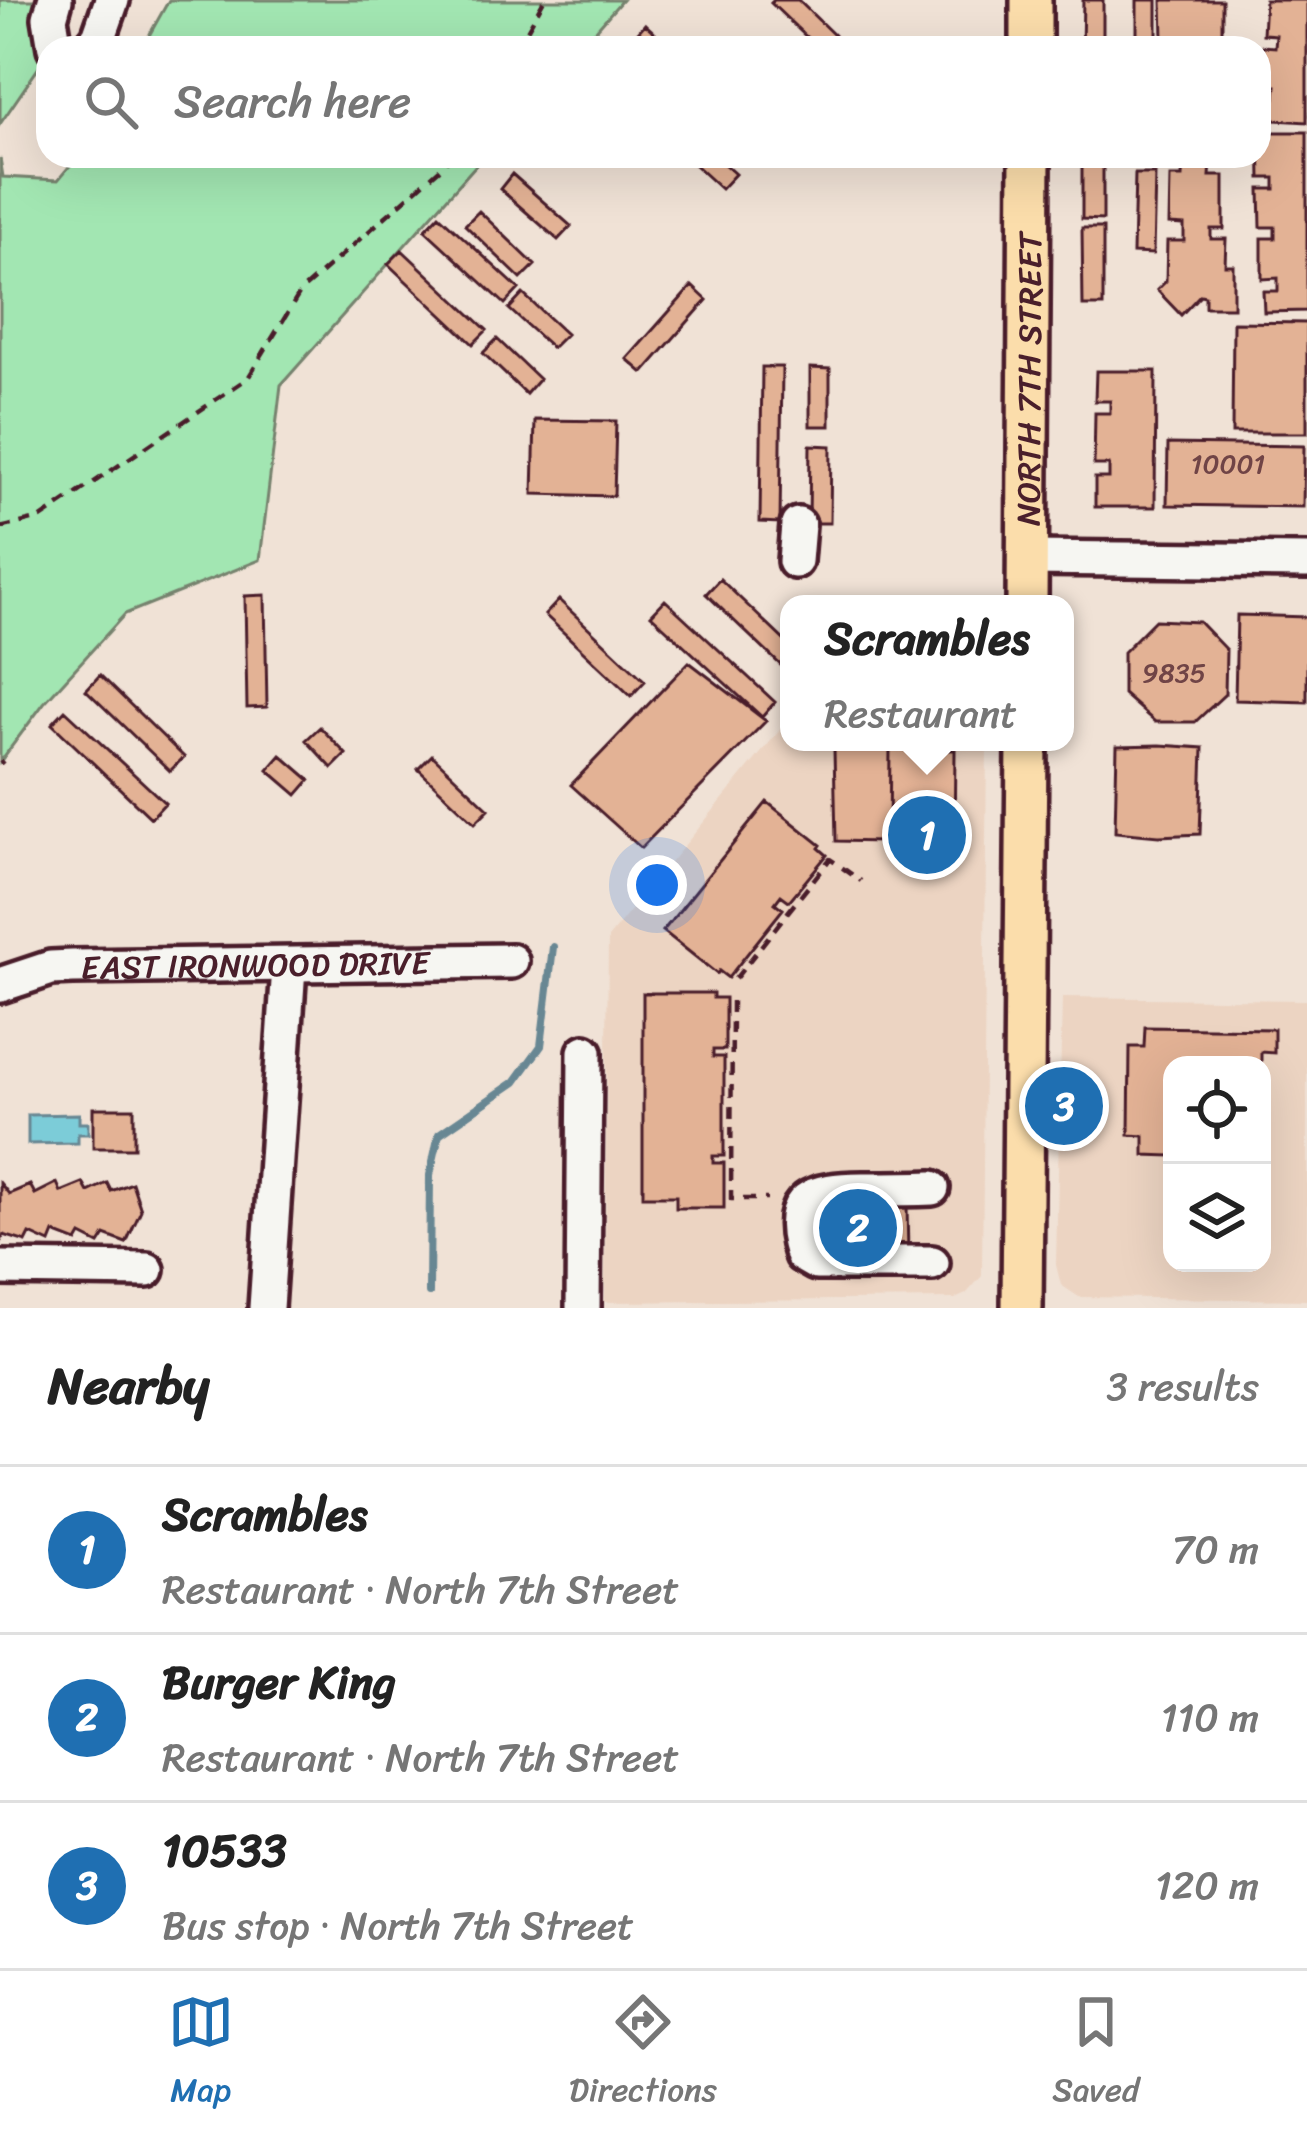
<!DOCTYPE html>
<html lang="en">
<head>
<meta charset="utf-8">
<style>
  :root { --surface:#fff; --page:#f6f6f6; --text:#222; --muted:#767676; --line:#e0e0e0; --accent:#1f6fb2 }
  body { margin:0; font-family:Sriracha,sans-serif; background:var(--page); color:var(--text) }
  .controls { position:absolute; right:36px; bottom:36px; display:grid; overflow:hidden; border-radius:24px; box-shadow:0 12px 48px #0002 }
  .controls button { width:108px; height:108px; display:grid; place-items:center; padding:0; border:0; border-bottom:3px solid var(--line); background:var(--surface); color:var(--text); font:60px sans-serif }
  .you { position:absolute; left:657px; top:885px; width:42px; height:42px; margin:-30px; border:9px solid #fff; border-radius:50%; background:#1a73e8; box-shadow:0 0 0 18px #1a73e833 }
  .badge { display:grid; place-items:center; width:78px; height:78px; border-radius:50%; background:var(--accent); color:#fff; font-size:39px; font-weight:700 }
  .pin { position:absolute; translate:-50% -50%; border:6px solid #fff; box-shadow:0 3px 12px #0006 }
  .popup { position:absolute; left:780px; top:595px; width:294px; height:156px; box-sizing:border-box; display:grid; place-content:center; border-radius:24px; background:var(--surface); filter:drop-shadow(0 3px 9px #0005); font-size:39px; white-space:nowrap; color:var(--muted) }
  .popup b { font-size:45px; color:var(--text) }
  .popup::after { content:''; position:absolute; left:50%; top:100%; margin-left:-24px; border:24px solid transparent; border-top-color:var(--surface) }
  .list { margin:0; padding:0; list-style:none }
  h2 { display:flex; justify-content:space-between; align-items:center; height:156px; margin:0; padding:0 48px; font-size:51px }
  h2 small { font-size:39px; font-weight:400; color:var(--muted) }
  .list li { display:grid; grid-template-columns:78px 1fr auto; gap:36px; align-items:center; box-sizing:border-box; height:168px; padding:0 48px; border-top:3px solid var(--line) }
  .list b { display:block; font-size:45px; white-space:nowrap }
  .list p { margin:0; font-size:39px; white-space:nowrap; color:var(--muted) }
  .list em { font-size:39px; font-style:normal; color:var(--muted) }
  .icon { flex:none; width:66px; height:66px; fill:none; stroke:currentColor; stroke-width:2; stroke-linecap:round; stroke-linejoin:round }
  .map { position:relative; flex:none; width:1307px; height:1308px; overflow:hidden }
  .search { position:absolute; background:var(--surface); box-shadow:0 12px 48px #0002; left:36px; right:36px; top:36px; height:132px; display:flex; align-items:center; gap:30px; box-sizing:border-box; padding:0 42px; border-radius:36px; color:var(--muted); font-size:45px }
  .sheet { height:660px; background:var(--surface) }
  nav { display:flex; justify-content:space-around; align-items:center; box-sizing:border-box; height:168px; border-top:3px solid var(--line); background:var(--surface); font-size:33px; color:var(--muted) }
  nav a { display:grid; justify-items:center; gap:6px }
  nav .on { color:var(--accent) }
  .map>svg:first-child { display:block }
  .built { fill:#ecd4c2; fill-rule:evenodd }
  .green { fill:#a2e6b2; stroke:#76826e; stroke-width:3 }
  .water { fill:#7cccd8; stroke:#688793; stroke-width:3 }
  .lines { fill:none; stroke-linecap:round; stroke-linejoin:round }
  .stream { stroke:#688793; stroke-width:8 }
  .building { fill:#e3b295; stroke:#4a1f2b; stroke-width:3 }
  .minor-casing { stroke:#4a1f2b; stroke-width:42 }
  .major-casing { stroke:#4a1f2b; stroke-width:48 }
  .path { stroke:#4a1f2b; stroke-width:4.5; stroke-dasharray:12 9; stroke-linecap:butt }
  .minor { stroke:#f6f6f2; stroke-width:33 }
  .major { stroke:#fbddab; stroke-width:39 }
  .labels { text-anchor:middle; stroke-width:10; stroke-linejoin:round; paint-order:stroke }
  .number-label { font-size:27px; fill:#704446 }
  .street-label { font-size:33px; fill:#4a1f2b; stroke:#f6f6f2 }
</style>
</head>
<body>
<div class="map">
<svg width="1307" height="1308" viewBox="0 0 1307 1308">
  <rect width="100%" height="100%" fill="#f0e2d6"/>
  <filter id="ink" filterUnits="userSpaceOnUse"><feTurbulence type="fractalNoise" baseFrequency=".00833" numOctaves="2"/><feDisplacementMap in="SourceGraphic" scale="24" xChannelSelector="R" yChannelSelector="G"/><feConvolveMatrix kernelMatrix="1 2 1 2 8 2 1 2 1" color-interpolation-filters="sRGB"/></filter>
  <g filter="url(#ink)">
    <path class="built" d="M 789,719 L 789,742 L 987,742 L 982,1276 L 966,1294 L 955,1299 L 605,1302 L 608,938 Z
      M 1062,997 L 1307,1000 L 1307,1300 L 1079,1297 L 1061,1285 L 1056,1265 ZM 1172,1065 L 1262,1065 L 1262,1263 L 1172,1263 Z"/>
    <path class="green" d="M 0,0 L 46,0 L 37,28 L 41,64 L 0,124 Z
      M 169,0 L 622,0 L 580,48 L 142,48 Z
      M 78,156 L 484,156 L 281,385 L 260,560 L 125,614 L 44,703 L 0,762 L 0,158 L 3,177 L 58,180 Z"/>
    <path class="water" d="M 79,1114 L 79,1123 L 88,1123 L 88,1134 L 78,1134 L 78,1143 L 28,1144 L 28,1115 Z"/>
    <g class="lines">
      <path class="stream" d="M 429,1293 L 430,1175 L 439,1134 L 515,1082 L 541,1046 L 553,947"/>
    </g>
    <path class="building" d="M 774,0 L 798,0 L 841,42 L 835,48 L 818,48 L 771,3 Z
      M 1083,0 L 1103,0 L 1103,48 L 1082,48 Z
      M 1137,0 L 1157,0 L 1157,48 L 1137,48 Z
      M 1162,0 L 1222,0 L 1222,37 L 1208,37 L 1208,48 L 1178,48 L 1178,39 L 1163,39 Z
      M 1265,0 L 1307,0 L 1307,122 L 1259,119 L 1260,98 L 1275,98 L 1276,86 L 1261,86 L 1263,46 L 1275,47 L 1276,35 L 1263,34 Z
      M 645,24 L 671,48 L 641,48 L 631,40 Z
      M 1260,132 L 1307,132 L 1307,311 L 1264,312 L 1263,291 L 1278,291 L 1278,278 L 1262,279 L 1262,238 L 1275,238 L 1275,227 L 1261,227 L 1260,189 L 1275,189 L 1275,178 L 1261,178 Z
      M 685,156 L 715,156 L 735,174 L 721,189 Z
      M 1082,156 L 1103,156 L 1103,220 L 1082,219 Z
      M 1169,156 L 1222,156 L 1222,163 L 1211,163 L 1210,176 L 1224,176 L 1224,229 L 1211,229 L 1211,239 L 1226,239 L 1225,265 L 1233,265 L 1233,307 L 1205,307 L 1205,296 L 1200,295 L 1181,315 L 1157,290 L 1166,281 L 1167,241 L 1184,241 L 1184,225 L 1169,224 L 1170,177 L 1182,177 L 1183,159 Z
      M 512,174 L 571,226 L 558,240 L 500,189 Z
      M 1135,174 L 1155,174 L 1153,254 L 1133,253 Z
      M 479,211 L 535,265 L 521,279 L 465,225 Z
      M 439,215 L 519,289 L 505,304 L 425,230 Z
      M 1082,228 L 1103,228 L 1103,306 L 1083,306 Z
      M 402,250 L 487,330 L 473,344 L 388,264 Z
      M 692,286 L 707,300 L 643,373 L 627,359 Z
      M 523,294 L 566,334 L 552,348 L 509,309 Z
      M 1233,322 L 1307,323 L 1307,433 L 1232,433 Z
      M 497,339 L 539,379 L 526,394 L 483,353 Z
      M 762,367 L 782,367 L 780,523 L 760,522 Z
      M 810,368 L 830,369 L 830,426 L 810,426 Z
      M 1096,371 L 1156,371 L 1155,507 L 1095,507 L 1095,478 L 1109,478 L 1109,465 L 1094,465 L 1095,413 L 1110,413 L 1110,401 L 1095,401 Z
      M 535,420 L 616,421 L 614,496 L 533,494 Z
      M 1168,444 L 1304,446 L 1303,507 L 1167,505 Z
      M 810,445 L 831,446 L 830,523 L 809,523 Z
      M 720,579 L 789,645 L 789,673 L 706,594 Z
      M 265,595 L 267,707 L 247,708 L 245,596 Z
      M 559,600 L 645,681 L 631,696 L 545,615 Z
      M 665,600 L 775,702 L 762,717 L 651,615 Z
      M 1237,615 L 1307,617 L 1307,702 L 1235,700 Z
      M 1155,620 L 1199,622 L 1226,650 L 1225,694 L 1195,722 L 1155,722 L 1123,694 L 1123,652 Z
      M 689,662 L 766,721 L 641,848 L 571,785 Z
      M 100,675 L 184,757 L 170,771 L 86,690 Z
      M 65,710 L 165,803 L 151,818 L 52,724 Z
      M 320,727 L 346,754 L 332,768 L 306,740 Z
      M 1160,745 L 1203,748 L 1200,834 L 1159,836 L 1115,832 L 1117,746 Z
      M 834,749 L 890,749 L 889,831 L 882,831 L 882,842 L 836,841 Z
      M 890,749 L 955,750 L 954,843 L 896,843 L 896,831 L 889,831 Z
      M 281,755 L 310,780 L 297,795 L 268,770 Z
      M 432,755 L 489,809 L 475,823 L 418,769 Z
      M 767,802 L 821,845 L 819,848 L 827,855 L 789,901 L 781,895 L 775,903 L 783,909 L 728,978 L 719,971 L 717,974 L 663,931 Z
      M 643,993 L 713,993 L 713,998 L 725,998 L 725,1050 L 713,1050 L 713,1057 L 724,1057 L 724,1156 L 713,1156 L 713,1163 L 724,1163 L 724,1208 L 676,1208 L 676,1196 L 643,1196 Z
      M 1145,1027 L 1274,1029 L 1274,1053 L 1261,1052 L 1261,1065 L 1172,1065 L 1172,1156 L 1144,1155 L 1144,1136 L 1129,1135 L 1130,1047 L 1144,1047 Z
      M 93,1108 L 134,1108 L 134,1148 L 93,1148 Z
      M 0,1183 L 9,1194 L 30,1185 L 35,1194 L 57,1183 L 61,1192 L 83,1183 L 88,1192 L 107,1183 L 111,1191 L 132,1183 L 141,1210 L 126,1243 L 105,1235 L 99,1244 L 81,1235 L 77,1242 L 54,1233 L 50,1243 L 30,1234 L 26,1242 L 4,1235 L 0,1243 Z
      M 875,1203 L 875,1207 L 907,1206 L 908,1256 L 814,1251 L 810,1216 L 813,1208 Z"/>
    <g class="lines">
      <defs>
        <g id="minor">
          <path d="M 55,0 L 50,18 L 55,48"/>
          <path d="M 90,48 L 99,37 L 112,0"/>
          <path d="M 1027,558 L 1307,561"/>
          <path d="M 795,561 L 798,525"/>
          <path id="s1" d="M 0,985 L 51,968 L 73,967 L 511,961"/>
          <path d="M 932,1263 L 816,1263 L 802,1255 C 783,1195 813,1190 863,1189 C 886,1189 909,1189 932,1188"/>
          <path d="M 0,1268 L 147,1270"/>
          <path d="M 266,1308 L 289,967"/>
          <path d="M 583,1308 L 585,1052"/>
        </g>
        <g id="major">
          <path d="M 1031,0 L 1031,48"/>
          <path id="s2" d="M 1027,604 L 1030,156"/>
          <path d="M 1022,1308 L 1027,742"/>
        </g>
      </defs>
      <use href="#minor" class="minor-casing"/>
      <use href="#major" class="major-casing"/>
      <path class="path" d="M 517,48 L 544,0
        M 0,528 L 41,518 L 248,378 L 301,291 L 443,166 L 450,156
        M 0,761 L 3,764
        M 735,979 L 830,859 L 861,881
        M 732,1001 L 731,1199 L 767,1199"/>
      <use href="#minor" class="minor"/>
      <use href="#major" class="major"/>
    </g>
  </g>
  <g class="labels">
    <g class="number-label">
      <text x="1228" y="473">10001</text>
      <text x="1174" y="682">9835</text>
    </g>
    <g class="street-label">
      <text dy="12" stroke="none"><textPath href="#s2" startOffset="225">NORTH 7TH STREET</textPath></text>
      <text dy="12" stroke="none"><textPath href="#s1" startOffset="258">EAST IRONWOOD DRIVE</textPath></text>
    </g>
  </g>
</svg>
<div class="controls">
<button><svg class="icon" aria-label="locate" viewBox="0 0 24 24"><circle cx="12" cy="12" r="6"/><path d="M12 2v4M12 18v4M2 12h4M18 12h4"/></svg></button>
<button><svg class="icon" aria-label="layers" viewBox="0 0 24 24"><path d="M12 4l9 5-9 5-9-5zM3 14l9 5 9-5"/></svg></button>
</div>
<div class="you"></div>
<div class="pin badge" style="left:927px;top:835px">1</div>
<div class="popup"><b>Scrambles</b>Restaurant</div>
<div class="pin badge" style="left:858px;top:1228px">2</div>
<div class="pin badge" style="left:1064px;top:1106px">3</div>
<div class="search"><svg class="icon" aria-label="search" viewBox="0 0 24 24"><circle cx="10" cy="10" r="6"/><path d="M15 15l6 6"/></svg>Search here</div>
</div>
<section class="sheet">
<h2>Nearby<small>3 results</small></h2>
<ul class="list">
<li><span class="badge">1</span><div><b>Scrambles</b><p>Restaurant · North 7th Street</p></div><em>70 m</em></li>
<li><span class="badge">2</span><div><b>Burger King</b><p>Restaurant · North 7th Street</p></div><em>110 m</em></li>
<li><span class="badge">3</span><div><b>10533</b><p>Bus stop · North 7th Street</p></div><em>120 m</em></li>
</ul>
</section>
<nav>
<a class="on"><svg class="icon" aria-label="map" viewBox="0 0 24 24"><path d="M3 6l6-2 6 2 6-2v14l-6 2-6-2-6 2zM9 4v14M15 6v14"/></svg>Map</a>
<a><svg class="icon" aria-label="directions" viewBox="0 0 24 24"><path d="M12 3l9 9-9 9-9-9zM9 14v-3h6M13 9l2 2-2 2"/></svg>Directions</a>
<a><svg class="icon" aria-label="saved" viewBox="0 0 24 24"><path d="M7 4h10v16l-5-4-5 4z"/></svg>Saved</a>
</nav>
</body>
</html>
